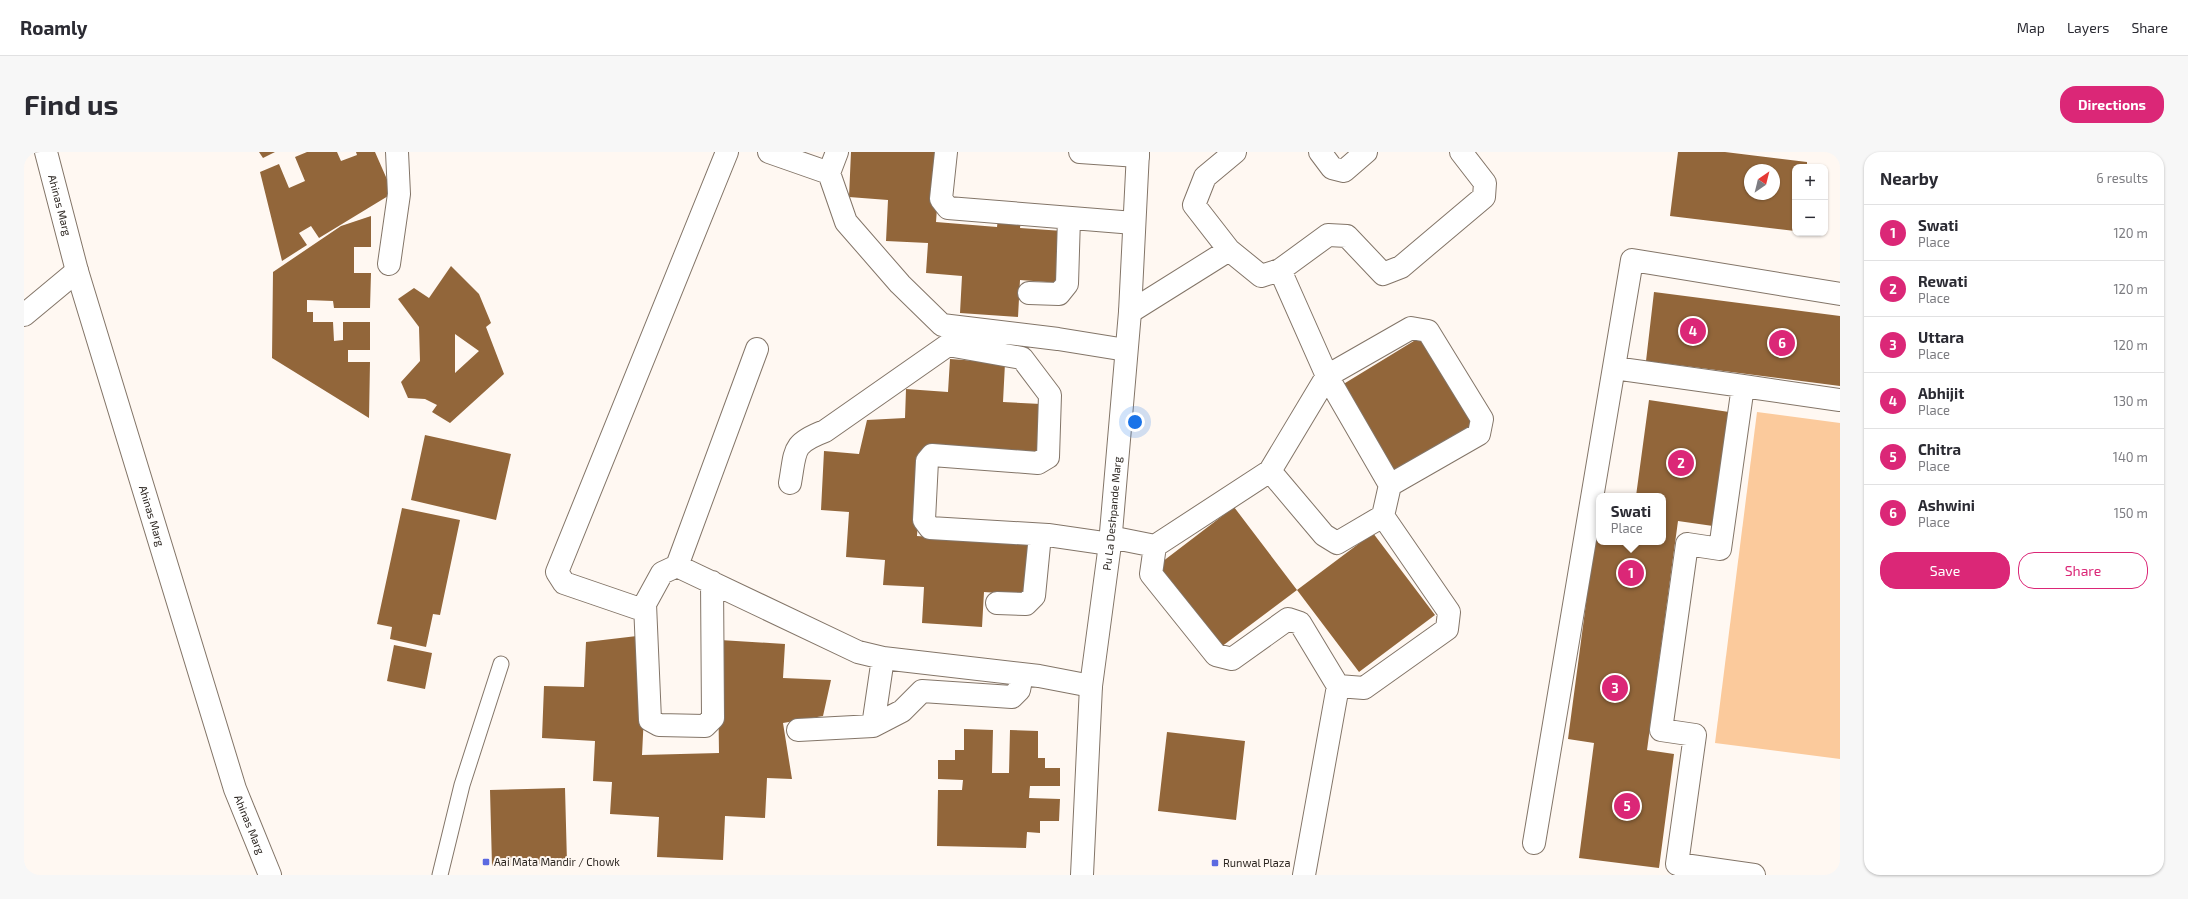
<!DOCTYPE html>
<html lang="en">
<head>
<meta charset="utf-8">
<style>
  :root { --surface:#fff; --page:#f7f7f7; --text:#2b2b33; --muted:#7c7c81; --line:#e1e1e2; --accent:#db2777 }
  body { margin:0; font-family:"Exo 2",sans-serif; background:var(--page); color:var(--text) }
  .controls { position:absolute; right:12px; top:12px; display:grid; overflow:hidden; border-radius:8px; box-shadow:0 1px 3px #0004 }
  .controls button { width:36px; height:36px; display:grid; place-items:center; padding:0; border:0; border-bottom:1px solid var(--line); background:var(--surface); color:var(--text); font:20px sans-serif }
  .compass { position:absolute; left:1720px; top:12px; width:36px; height:36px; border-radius:50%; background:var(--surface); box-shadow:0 1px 3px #0004; rotate:35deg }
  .you { position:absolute; left:1111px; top:270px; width:14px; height:14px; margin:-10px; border:3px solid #fff; border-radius:50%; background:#1a73e8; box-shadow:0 0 0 6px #1a73e833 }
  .badge { display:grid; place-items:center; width:26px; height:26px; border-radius:50%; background:var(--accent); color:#fff; font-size:13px; font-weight:700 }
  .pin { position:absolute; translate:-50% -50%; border:2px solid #fff; box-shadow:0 1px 4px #0006 }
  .popup { position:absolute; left:1572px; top:341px; width:70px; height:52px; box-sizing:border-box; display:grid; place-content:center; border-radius:8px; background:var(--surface); filter:drop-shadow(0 1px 3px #0005); font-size:13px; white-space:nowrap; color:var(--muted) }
  .popup b { font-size:15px; color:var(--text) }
  .popup::after { content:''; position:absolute; left:50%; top:100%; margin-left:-8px; border:8px solid transparent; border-top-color:var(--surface) }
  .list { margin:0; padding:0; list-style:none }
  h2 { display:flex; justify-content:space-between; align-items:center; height:52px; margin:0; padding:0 16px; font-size:17px }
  h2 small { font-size:13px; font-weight:400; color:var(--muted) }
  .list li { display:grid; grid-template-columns:26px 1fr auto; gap:12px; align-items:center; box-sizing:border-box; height:56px; padding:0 16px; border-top:1px solid var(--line) }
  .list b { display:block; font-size:15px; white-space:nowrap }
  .list p { margin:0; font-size:13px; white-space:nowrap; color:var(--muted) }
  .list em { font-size:13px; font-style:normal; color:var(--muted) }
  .actions { display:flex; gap:8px; padding:12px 16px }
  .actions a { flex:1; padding:9px 0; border:1px solid var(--accent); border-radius:16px; text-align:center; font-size:14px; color:var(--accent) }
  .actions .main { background:var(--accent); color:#fff }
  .map { position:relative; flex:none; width:1816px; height:723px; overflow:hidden; border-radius:16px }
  header { display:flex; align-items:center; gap:24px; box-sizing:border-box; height:56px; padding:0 20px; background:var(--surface); border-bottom:1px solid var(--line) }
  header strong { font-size:19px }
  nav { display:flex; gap:22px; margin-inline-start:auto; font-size:14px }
  .intro { display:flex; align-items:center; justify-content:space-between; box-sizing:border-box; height:96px; padding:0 24px }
  h1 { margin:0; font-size:28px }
  .button { padding:10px 18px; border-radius:16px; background:var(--accent); color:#fff; font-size:14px; font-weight:700 }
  main { display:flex; gap:24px; padding:0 24px }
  aside { flex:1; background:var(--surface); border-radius:16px; box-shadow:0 1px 3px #0004 }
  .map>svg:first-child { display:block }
  .green { fill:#fbca9c }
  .building { fill:#92663a; fill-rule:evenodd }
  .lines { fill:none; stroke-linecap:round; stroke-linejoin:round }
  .service-casing { stroke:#837568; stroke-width:17 }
  .minor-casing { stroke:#837568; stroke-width:24 }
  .tertiary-casing { stroke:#837568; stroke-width:24 }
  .service { stroke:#fff; stroke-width:15 }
  .minor { stroke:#fff; stroke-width:22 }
  .tertiary { stroke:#fff; stroke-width:22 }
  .poi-dot { fill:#5c6ae1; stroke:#fff8f2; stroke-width:1.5 }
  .labels { text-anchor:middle; stroke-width:4; stroke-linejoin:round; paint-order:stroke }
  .street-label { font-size:11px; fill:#2d2722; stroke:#fff8f2 }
  .poi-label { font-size:11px; fill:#2d2722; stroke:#fff8f2; text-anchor:start }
</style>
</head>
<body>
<header>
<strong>Roamly</strong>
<nav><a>Map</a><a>Layers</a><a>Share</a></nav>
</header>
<div class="intro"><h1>Find us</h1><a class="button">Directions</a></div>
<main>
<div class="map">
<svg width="1816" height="723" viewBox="0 0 1816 723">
  <rect width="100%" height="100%" fill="#fff8f2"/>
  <path class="green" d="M 1733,260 L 1816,271 L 1816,607 L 1691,591 Z"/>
  <path class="building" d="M 235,0 L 251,0 L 239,6 Z
    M 283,0 L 313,0 L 317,9 L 333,3 L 332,0 L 351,0 L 369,41 L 295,86 L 287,74 L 275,81 L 283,93 L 258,109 L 236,20 L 255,12 L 265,36 L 281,29 L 271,5 Z
    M 827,0 L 917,0 L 912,70 L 973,75 L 974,66 L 997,68 L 996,76 L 1039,79 L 1036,131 L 996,128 L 994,165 L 936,161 L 938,124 L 902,121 L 904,91 L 862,89 L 864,48 L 825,45 Z
    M 1654,0 L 1701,0 L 1783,10 L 1783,15 L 1771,15 L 1771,79 L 1646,64 ZM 1726,18 L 1750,18 L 1750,42 L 1726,42 Z
    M 347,64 L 347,95 L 330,95 L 330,121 L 347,121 L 346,156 L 310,156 L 309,149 L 283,148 L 283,160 L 289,160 L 289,170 L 309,170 L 310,189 L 319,188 L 319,170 L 346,170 L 346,198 L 324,198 L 324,210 L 346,210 L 345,266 L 248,206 L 249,120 L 317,74 Z
    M 427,114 L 455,142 L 467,171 L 462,175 L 480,222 L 426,271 L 408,260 L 413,253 L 401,247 L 384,246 L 377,230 L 396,209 L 395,175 L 374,147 L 390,136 L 405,146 ZM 431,182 L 455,199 L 431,221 Z
    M 1630,140 L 1816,164 L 1816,234 L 1622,209 Z
    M 1398,184 L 1452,271 L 1367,323 L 1313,236 Z
    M 926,207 L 981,211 L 979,250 L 1017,252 L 1014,304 L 899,297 L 893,384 L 1008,392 L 1005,443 L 960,440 L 958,475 L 898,471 L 900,435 L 859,433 L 861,408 L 822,405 L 825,360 L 797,358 L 800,299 L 835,302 L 843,268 L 881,266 L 882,237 L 924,240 Z
    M 1625,248 L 1705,260 L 1689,374 L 1654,369 L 1623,598 L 1650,602 L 1635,716 L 1555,706 L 1570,591 L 1544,587 L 1574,361 L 1575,390 L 1639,390 L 1639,344 L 1612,344 Z
    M 401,283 L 487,302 L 472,368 L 387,348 Z
    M 1210,355 L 1273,438 L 1197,495 L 1134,413 Z
    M 378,356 L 436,368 L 416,463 L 409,462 L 402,495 L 366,487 L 368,475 L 353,472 Z
    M 1349,381 L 1411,463 L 1335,520 L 1273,438 Z
    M 613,484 L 621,542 L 618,603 L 695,601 L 694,530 L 696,488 L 761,492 L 759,526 L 807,528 L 799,564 L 759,571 L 768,627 L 743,626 L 741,666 L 701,664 L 699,708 L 633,705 L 635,665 L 586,662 L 588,630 L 569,629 L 571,589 L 518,586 L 520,534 L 560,535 L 562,490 Z
    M 370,493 L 408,501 L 401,537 L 363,529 Z
    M 940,577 L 969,578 L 968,621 L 985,621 L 986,578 L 1014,579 L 1014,606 L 1021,606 L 1021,616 L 1036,616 L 1036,634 L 1006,634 L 1005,646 L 1036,647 L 1035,669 L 1016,669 L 1016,681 L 1003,680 L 1002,696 L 913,694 L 914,638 L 938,638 L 939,628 L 914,627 L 914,608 L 931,608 L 931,598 L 940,598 Z
    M 1143,580 L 1221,589 L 1212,668 L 1134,659 Z
    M 541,636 L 543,711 L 468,714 L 466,638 Z"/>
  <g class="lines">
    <defs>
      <path id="service" d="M 416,723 L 438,633 L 477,512"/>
      <path id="minor" d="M 745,0 L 805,21 L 813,0
        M 922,0 L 917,47 L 924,56 L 1110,71
        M 1056,0 L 1114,4
        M 1211,0 L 1181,25 L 1170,53 L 1205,98 L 1237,124 L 1256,118 L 1304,83 L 1323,84 L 1359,122 L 1377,115 L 1460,45 L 1461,31 L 1437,0
        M 1296,0 L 1308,16 L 1320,19 L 1342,0
        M 805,21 L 822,70 L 876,132 L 918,173 L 1034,187 L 1102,198
        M 365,112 L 375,42 L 373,0
        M 1005,141 L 1035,142 L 1043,132 L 1045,66
        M 1106,160 L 1205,98
        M 0,163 L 53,119
        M 733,197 L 653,414 L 834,500 L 859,506 L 1015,524 L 1067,534
        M 1590,216 L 1719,234
        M 1246,319 L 1131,394 L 1127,422 L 1192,503 L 1208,507 L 1264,467 L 1276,471 L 1314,534 L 1340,536 L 1423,477 L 1425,460 L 1359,364 L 1313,391 L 1300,383 L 1246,319 L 1303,224 L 1256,118
        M 766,331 C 772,298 767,292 801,279 L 924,193 L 998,206 L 1026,243 L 1024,305 L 1014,311 L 908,303 L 903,309 L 900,368 L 906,376 L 1024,383 L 1086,392
        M 1359,364 L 1366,333 L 1303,224 L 1387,176 L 1404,179 L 1458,267 L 1455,282 L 1366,333
        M 1086,385 L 1131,394
        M 653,414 L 638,421 L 621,452 L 613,456 L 540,431 L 533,420 L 703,0
        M 973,451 L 1002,452 L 1010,444 L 1016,383
        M 621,452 L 626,568 L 635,573 L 681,574 L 689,566 L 688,430
        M 849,574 L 859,506
        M 774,578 L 849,574 L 878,559 L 898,539 L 988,545 L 995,538 L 998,523
        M 1510,691 L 1608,108 L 1816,142
        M 1280,723 L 1314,534
        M 1730,723 L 1653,712 L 1671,583 L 1637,578 L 1663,392 L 1696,397 L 1719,234 L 1816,248"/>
      <g id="tertiary">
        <path id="s1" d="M 22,0 L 53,119 L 211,637 L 246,723"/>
        <path id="s2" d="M 1058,723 L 1067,534 L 1086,392 L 1106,160 L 1114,0"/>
      </g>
    </defs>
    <use href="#service" class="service-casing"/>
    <use href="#minor" class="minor-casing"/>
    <use href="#tertiary" class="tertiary-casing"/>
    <use href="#service" class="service"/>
    <use href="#minor" class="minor"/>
    <use href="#tertiary" class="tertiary"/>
  </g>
  <g class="poi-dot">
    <rect x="458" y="706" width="8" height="8" rx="2"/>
    <rect x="1187" y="707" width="8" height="8" rx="2"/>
  </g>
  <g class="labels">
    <g class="street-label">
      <text dy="4" stroke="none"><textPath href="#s1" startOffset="55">Ahinas Marg</textPath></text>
      <text dy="4" stroke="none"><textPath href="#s2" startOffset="363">Pu La Deshpande Marg</textPath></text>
      <text dy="4" stroke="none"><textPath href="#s1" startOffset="379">Ahinas Marg</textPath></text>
      <text dy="4" stroke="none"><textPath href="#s1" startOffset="703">Ahinas Marg</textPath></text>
    </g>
    <g class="poi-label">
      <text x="470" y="714">Aai Mata Mandir / Chowk</text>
      <text x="1199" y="715">Runwal Plaza</text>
    </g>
  </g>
</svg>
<div class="controls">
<button>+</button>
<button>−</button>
</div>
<svg class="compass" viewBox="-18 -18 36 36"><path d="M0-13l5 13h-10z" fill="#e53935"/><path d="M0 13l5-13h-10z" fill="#7c7c81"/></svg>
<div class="you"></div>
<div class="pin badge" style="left:1607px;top:421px">1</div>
<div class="popup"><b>Swati</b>Place</div>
<div class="pin badge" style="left:1657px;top:311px">2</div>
<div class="pin badge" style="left:1591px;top:536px">3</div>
<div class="pin badge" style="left:1669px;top:179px">4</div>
<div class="pin badge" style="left:1603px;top:654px">5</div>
<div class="pin badge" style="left:1758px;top:191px">6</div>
</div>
<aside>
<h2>Nearby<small>6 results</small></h2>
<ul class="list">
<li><span class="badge">1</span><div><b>Swati</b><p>Place</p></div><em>120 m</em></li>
<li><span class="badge">2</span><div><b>Rewati</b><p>Place</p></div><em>120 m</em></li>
<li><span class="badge">3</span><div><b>Uttara</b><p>Place</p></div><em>120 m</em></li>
<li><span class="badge">4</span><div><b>Abhijit</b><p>Place</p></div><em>130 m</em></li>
<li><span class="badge">5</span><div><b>Chitra</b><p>Place</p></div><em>140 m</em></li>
<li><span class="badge">6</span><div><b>Ashwini</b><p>Place</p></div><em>150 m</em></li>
</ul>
<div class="actions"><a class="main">Save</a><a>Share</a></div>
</aside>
</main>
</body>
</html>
